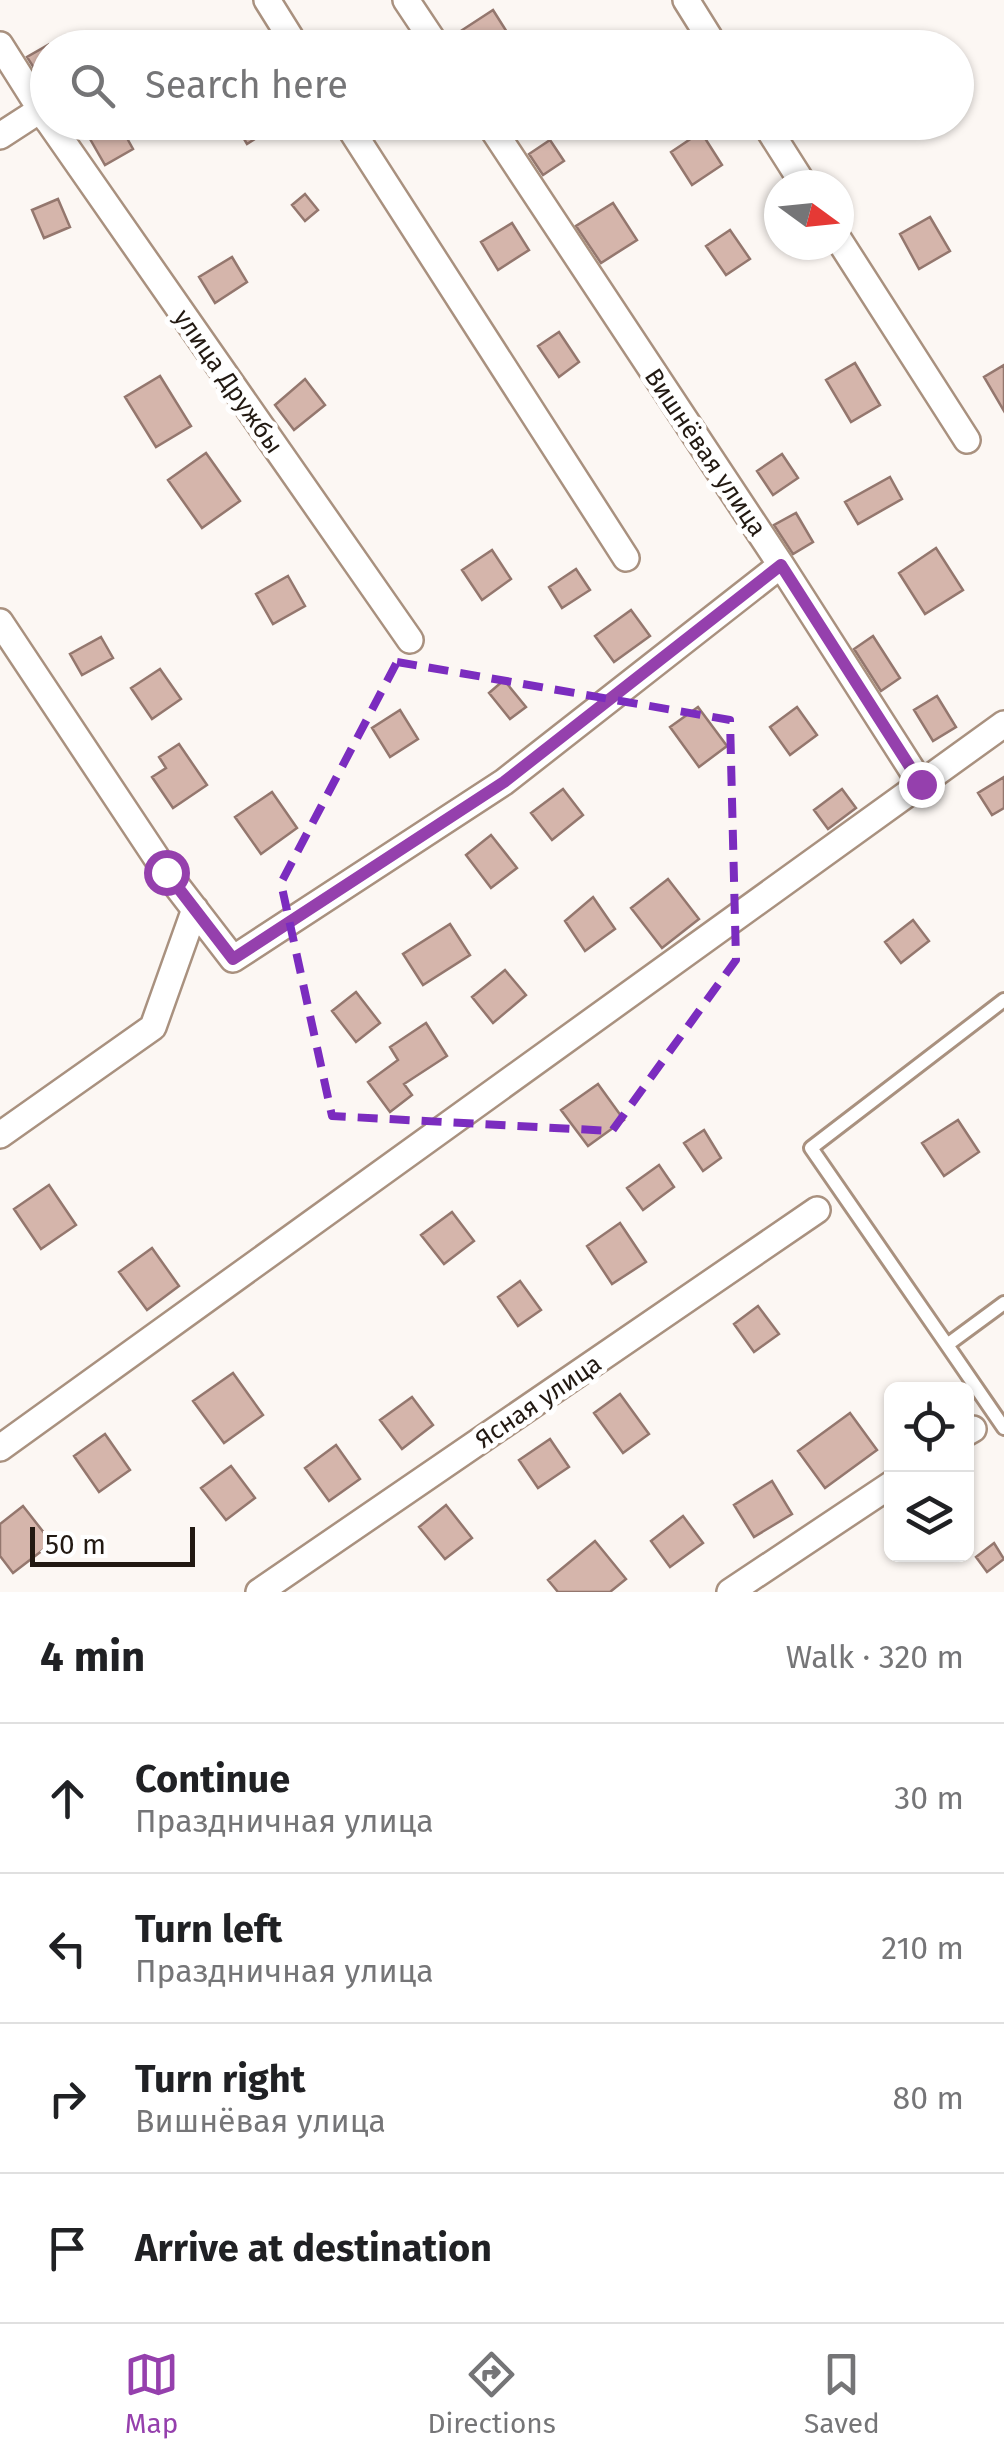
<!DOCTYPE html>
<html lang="en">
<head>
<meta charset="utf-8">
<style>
  :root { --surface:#fff; --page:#f6f6f6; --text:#202124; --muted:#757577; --line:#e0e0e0; --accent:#9540ad }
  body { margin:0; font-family:"Fira Sans",sans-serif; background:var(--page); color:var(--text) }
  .controls { position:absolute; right:30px; bottom:30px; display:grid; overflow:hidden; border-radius:15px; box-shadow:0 2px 8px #0004 }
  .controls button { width:90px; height:90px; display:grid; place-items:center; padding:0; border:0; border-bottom:2px solid var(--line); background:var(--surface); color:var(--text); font:50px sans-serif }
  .compass { position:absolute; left:764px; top:170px; width:90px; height:90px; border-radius:50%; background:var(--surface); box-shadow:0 2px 8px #0004; rotate:105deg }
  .scale { position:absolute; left:30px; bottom:25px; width:165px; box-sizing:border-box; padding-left:10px; border:5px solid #221912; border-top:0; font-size:28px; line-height:35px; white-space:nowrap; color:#221912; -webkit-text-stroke:8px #fff; paint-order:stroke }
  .stop { position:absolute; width:30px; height:30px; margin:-22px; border:8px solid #9540ad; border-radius:50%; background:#fff }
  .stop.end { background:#9540ad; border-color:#fff; box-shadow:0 2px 10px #0008 }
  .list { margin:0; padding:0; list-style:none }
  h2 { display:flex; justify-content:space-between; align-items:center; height:130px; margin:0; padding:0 40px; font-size:42px }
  h2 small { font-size:32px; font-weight:400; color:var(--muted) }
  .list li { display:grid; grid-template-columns:65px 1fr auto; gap:30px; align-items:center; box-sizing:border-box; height:150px; padding:0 40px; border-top:2px solid var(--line) }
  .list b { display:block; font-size:38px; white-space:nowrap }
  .list p { margin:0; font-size:32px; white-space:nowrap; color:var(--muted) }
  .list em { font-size:32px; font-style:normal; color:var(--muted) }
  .icon { flex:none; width:55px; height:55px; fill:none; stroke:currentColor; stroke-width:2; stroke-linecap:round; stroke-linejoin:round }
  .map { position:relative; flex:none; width:1004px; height:1592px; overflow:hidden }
  .search { position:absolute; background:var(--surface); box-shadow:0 2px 8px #0004; left:30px; right:30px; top:30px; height:110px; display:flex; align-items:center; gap:25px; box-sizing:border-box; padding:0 35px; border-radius:55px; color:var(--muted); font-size:38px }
  .sheet { height:730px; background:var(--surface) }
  nav { display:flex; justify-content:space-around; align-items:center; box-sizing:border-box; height:140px; border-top:2px solid var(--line); background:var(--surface); font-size:28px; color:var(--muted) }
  nav a { display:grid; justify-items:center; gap:5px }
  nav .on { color:var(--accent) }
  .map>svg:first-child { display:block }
  .building { fill:#d5b5ab; stroke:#94776e; stroke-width:2.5 }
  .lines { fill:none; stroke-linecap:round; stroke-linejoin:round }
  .lane-casing { stroke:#a9917f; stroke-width:18 }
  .street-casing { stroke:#a9917f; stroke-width:30 }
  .lane { stroke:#fff; stroke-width:12 }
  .street { stroke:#fff; stroke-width:25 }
  .route { stroke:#9540ad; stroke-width:12 }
  .marked { fill:none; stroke:#7b2cbf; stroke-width:8; stroke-dasharray:20 12; stroke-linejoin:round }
  .labels { text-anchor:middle; stroke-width:10; stroke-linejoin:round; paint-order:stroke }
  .street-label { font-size:25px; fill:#221912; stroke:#fff }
</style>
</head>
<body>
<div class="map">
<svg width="1004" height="1592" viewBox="0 0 1004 1592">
  <rect width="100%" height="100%" fill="#fcf7f3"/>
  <path class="building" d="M 493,10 L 517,48 L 461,48 L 453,36 Z
    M 48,45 L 48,90 L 27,57 Z
    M 102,122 L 118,122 L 133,149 L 105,165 L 86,132 Z
    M 234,122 L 281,122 L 247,144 Z
    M 701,132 L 722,165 L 692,185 L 671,152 Z
    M 550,140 L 564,161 L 543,175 L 529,154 Z
    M 305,194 L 318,210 L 305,221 L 292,205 Z
    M 58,199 L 70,227 L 44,238 L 32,210 Z
    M 613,203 L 637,240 L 601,263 L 576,226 Z
    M 930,217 L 950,251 L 919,269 L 900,234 Z
    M 512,223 L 529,250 L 498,270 L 481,242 Z
    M 730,230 L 750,259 L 726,275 L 706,246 Z
    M 232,257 L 247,282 L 215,303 L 199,277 Z
    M 559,332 L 579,362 L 559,377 L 538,346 Z
    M 855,363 L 880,405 L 851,422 L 826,380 Z
    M 1004,365 L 1004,411 L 984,377 Z
    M 160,376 L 191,426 L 156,447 L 125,397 Z
    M 305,379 L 325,405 L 294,430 L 275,405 Z
    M 206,453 L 240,501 L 202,528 L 168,480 Z
    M 782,454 L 798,478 L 773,495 L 757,471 Z
    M 890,477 L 902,499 L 858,524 L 845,502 Z
    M 796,513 L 813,542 L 793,554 L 774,525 Z
    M 936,548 L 963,590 L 925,614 L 899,573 Z
    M 492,550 L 511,579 L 482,600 L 462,570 Z
    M 576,569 L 590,590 L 562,608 L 549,587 Z
    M 288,576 L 305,606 L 273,624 L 256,594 Z
    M 631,610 L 650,636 L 614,662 L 595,636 Z
    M 873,636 L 900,678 L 881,691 L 854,649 Z
    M 101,637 L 113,658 L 82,675 L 70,654 Z
    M 160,669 L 181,699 L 152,719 L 131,688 Z
    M 504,680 L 526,707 L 510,719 L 489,693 Z
    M 937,696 L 956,727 L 933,741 L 914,710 Z
    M 698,707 L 727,746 L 699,767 L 670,727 Z
    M 797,707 L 817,735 L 790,755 L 770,727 Z
    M 400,710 L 418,739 L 390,757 L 372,728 Z
    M 179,744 L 207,785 L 173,808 L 152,777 L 166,768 L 159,757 Z
    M 1004,777 L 1004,808 L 992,815 L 978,793 Z
    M 563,789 L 583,815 L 552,840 L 531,813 Z
    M 842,789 L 856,808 L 828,829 L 814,810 Z
    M 272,792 L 297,828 L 261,854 L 235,817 Z
    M 491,835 L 517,868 L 491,888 L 466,855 Z
    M 668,879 L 699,919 L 662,948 L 631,908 Z
    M 593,897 L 615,929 L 585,951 L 565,921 Z
    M 913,920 L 929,941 L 901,963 L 885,942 Z
    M 450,924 L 470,955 L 423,985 L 403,954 Z
    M 505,970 L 526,995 L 493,1023 L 472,997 Z
    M 356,992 L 380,1023 L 356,1042 L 332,1011 Z
    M 426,1023 L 447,1056 L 404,1084 L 412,1095 L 390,1112 L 368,1082 L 398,1060 L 390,1047 Z
    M 598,1084 L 624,1120 L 588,1146 L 561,1110 Z
    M 958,1120 L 979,1152 L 944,1176 L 922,1143 Z
    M 704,1130 L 721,1158 L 703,1171 L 684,1143 Z
    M 659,1165 L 674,1187 L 643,1210 L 627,1188 Z
    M 49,1185 L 76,1225 L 41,1249 L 14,1209 Z
    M 452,1212 L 474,1241 L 444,1264 L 421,1235 Z
    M 620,1223 L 646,1262 L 612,1284 L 587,1246 Z
    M 152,1248 L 179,1286 L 147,1310 L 119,1272 Z
    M 520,1281 L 541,1310 L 518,1326 L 498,1297 Z
    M 758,1306 L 779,1334 L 754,1352 L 734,1324 Z
    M 233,1373 L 263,1415 L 224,1443 L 193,1401 Z
    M 620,1394 L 649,1434 L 623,1453 L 594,1413 Z
    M 412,1397 L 433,1425 L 402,1449 L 380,1420 Z
    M 850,1413 L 877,1450 L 825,1488 L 798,1451 Z
    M 105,1434 L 130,1470 L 99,1492 L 74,1456 Z
    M 550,1439 L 569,1467 L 538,1488 L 519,1460 Z
    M 336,1445 L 360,1479 L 329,1501 L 305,1468 Z
    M 231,1466 L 255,1498 L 226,1520 L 201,1488 Z
    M 772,1481 L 792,1514 L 754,1537 L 734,1505 Z
    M 446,1505 L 472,1538 L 445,1559 L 419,1527 Z
    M 23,1506 L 52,1543 L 13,1573 L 0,1556 L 0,1524 Z
    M 683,1516 L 703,1543 L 670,1567 L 651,1541 Z
    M 595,1541 L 626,1579 L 610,1592 L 558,1592 L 548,1580 Z
    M 994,1543 L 1004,1559 L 987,1572 L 976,1557 Z"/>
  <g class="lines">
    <defs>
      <path id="lane" d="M 1004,1303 L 947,1345 L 1004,1428
        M 947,1345 L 811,1148 L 1004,1000"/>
      <path id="street" d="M 267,0 L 297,48
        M 406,0 L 438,48
        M 686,0 L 716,48
        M 0,45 L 48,121
        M 49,122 L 410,640
        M 346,122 L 626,558
        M 488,122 L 781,565 L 921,784
        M 764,122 L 804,185
        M 0,136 L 40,110
        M 839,240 L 967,440
        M 0,622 L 166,872 L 233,959 L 504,782 L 781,565
        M 0,1135 L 153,1027 L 195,909
        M 966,1433 L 973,1429
        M 0,1448 L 1004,724
        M 259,1592 L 817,1210
        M 730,1592 L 892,1484"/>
    </defs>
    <use href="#lane" class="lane-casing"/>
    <use href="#street" class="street-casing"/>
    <use href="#lane" class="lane"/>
    <use href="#street" class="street"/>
  </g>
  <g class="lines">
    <path class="route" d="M 166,872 L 233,959 L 504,782 L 781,565 L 921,784"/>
  </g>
  <path class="marked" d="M 397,662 L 730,720 L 736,960 L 612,1131 L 332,1116 L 281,883 Z"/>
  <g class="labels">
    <g class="street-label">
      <text transform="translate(229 381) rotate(55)" y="9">улица Дружбы</text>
      <text transform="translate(706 452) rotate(56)" y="9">Вишнёвая улица</text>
      <text transform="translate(538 1401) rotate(-34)" y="9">Ясная улица</text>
    </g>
  </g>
</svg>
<div class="controls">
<button><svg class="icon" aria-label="locate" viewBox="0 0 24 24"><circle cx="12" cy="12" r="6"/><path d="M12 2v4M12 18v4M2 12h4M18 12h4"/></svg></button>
<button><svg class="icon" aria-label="layers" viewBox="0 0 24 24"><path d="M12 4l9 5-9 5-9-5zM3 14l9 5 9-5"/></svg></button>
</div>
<svg class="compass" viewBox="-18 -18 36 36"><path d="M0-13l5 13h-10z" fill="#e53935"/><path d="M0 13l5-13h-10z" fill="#757577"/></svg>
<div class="scale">50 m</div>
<div class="stop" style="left:166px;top:872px"></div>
<div class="stop end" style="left:921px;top:784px"></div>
<div class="search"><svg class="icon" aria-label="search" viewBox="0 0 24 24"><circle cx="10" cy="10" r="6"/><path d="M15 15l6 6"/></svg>Search here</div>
</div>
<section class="sheet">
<h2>4 min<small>Walk · 320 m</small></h2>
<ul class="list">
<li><svg class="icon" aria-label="ahead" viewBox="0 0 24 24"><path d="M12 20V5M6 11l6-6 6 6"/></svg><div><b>Continue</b><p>Праздничная улица</p></div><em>30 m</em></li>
<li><svg class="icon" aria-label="left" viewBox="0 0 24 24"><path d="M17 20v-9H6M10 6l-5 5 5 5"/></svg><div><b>Turn left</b><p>Праздничная улица</p></div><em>210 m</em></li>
<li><svg class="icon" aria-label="right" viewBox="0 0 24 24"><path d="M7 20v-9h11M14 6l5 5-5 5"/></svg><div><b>Turn right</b><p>Вишнёвая улица</p></div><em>80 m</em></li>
<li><svg class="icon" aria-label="arrive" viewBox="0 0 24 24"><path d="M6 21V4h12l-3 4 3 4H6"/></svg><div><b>Arrive at destination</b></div></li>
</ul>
</section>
<nav>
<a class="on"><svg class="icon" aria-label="map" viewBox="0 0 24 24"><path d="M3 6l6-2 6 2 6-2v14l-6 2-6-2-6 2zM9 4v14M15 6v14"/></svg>Map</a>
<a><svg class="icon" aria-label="directions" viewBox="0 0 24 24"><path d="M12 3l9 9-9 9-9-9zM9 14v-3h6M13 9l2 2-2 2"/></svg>Directions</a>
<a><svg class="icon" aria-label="saved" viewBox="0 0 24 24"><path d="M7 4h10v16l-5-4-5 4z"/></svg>Saved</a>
</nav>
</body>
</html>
